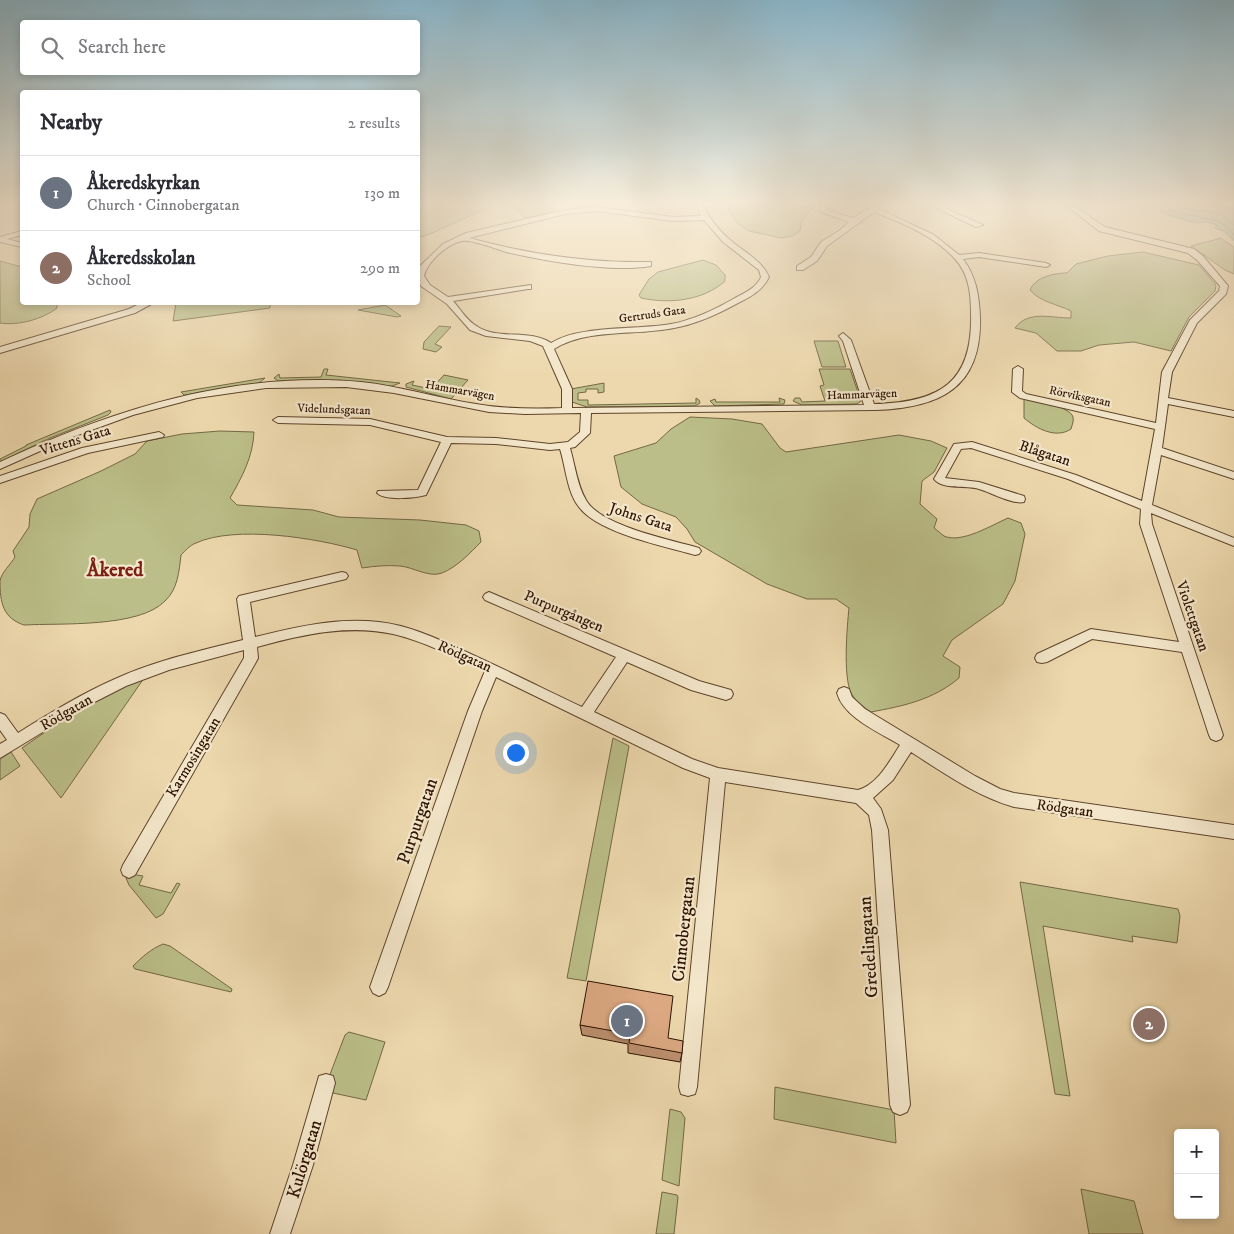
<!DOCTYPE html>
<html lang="en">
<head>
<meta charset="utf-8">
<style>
  :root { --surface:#fff; --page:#f7f7f7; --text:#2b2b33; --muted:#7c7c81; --line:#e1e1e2; --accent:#d93025 }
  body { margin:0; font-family:"IM FELL DW Pica",serif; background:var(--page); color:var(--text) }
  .controls { position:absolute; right:15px; bottom:15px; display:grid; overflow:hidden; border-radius:5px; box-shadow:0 2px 8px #0003 }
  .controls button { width:45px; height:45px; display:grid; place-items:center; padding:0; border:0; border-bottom:1px solid var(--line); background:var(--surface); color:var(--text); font:25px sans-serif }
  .you { position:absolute; left:515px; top:752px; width:18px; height:18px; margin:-12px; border:4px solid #fff; border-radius:50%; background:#1a73e8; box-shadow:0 0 0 8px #1a73e833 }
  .badge { display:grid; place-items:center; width:32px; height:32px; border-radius:50%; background:var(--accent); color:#fff; font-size:16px; font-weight:700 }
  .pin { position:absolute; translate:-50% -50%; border:2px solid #fff; box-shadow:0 1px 5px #0006 }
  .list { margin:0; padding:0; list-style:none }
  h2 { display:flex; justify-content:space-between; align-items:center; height:65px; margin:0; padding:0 20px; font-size:21px }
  h2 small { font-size:16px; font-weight:400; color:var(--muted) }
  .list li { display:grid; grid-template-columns:32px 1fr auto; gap:15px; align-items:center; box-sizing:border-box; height:75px; padding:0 20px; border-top:1px solid var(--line) }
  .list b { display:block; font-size:19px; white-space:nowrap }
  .list p { margin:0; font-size:16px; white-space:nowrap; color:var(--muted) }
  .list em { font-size:16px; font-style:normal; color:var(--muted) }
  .icon { flex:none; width:28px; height:28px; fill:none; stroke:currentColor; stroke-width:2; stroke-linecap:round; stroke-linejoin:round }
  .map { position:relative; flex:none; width:1234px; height:1234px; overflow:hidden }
  .search { position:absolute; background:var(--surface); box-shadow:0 2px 8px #0003; left:20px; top:20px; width:400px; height:55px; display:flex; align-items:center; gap:12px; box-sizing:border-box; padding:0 18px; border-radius:5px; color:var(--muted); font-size:19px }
  .panel { position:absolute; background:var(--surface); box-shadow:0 2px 8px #0003; left:20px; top:90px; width:400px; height:215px; border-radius:5px }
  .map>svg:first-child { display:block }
  .green { fill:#bbbe88; stroke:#746844 }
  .water { fill:#9abba5; stroke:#6f7763 }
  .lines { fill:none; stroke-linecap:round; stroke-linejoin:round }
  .shore { stroke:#646652; stroke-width:1 }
  .minor-casing { stroke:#5e442b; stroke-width:2 }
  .minor { fill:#f3e6ca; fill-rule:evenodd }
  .wall { fill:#bc906f; stroke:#2e1200 }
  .building { fill:#dba881; stroke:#2e1200 }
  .labels { text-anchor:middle; stroke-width:4.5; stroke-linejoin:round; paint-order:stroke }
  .far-street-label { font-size:12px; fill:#2e1200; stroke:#f3e6ca }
  .street-label { font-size:15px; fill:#2e1200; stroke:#f3e6ca }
  .near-street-label { font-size:18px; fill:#2e1200; stroke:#f3e6ca }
  .district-label { font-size:20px; font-weight:bold; fill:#7a1f14; stroke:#f3e6ca }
</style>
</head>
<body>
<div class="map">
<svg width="1234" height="1234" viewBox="0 0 1234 1234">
  <rect width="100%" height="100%" fill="#edd8ad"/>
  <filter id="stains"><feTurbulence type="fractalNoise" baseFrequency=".004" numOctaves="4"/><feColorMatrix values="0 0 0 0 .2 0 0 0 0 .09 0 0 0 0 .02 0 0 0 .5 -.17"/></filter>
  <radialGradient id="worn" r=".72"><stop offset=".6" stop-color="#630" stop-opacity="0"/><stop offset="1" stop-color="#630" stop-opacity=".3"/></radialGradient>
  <path class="green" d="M 418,204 L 545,204 L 555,212 L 525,218 L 512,205 L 494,205 L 430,234 L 418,238 Z
    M 730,204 L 815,204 L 816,205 L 802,220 L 800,231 L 792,236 L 781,238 L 749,231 L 738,224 L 729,210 Z
    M 1220,238 L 1234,247 L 1234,274 L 1225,270 L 1191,246 C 1200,243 1210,242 1220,238 Z
    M 1143,252 L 1199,265 L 1216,285 L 1215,291 L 1189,317 L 1171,351 L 1134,342 L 1099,345 L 1081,351 L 1057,351 L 1036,333 L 1015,328 C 1028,310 1051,318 1071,318 L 1071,311 C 1057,304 1040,302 1030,290 C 1035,277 1054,273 1067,273 L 1076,264 L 1108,256 Z
    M 703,260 L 716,265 L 725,275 L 725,281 C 703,301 669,304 641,298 L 639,295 L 649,279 L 658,272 Z
    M 0,261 L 22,267 L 22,302 L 57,303 L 57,308 C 43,319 18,326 0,323 Z
    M 176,303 L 270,303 L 270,308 L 173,321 Z
    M 385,305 L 401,316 L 397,317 L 358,310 Z
    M 439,326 L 451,327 L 435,344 L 442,347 L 436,352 L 423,349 L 424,342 Z
    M 814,341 L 838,341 L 846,367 L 822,367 Z
    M 324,369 L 328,369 L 326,375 L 400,383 L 392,386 L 330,380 L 278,381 L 274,378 L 279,374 L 280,378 L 321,377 Z
    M 819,369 L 850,369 L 861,401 L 857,404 L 802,405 L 793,401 L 795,398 L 800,398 L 802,402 L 825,401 L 820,386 L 824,385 Z
    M 444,375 L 468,380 L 451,399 L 406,387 L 406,384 L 414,381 L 412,385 L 431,389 Z
    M 265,378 L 259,383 L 184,395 L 181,392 Z
    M 604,383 L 604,392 L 598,393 L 598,389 L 586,389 L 586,392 L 578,393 L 578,400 L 588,400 L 588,405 L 696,403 L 696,398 L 699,400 L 700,403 L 695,406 L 587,407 L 572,402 L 571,389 Z
    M 779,398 L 785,400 L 784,404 L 715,406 L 710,401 L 715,399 L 716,402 L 780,402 Z
    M 1024,399 C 1035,401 1070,406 1073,417 C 1074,421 1072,425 1071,429 C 1056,439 1037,429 1024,418 Z
    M 110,410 L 111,412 L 108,415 L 50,438 L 0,462 L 0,459 L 26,446 L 26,445 Z
    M 690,417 L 732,419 L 762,424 L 780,448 L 786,452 L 899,435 L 931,441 L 947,448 L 934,472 L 922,481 L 920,504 L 937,519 L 934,528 C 937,530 941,534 944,536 C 961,544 992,525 1008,518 L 1021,523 L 1025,534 L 1015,581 L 1003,604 L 952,640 L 943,656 L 960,667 L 959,678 C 933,700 903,706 871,712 C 863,707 856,702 851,693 C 843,676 847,627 849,608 L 836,599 L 807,599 L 767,584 L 695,542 L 687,529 L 676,517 L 642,504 L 621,487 L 614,456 L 656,443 L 671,429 Z
    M 220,431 L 254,432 C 253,457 242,477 230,498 L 237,505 L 313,510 L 339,517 L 420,520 L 466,525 L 479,531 L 481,542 C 470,553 457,567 442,573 C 429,578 413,567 400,566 C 387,565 375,566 362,568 L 357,550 C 317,538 235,525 196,543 C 190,545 185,551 181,555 C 179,571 178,589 165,601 C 139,628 60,623 24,625 C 3,618 0,603 0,581 C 1,573 11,564 15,557 L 13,551 L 29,527 L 30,514 L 37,499 L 101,471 L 135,454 L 147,441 L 182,434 Z
    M 140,680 L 142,681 L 61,798 L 22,748 C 61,721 96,697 140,680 Z
    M 613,738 L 629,746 L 586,981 L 567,978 Z
    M 11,752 L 20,766 L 0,780 L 0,759 Z
    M 131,874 L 143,876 L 139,885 L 171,893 L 177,883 L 180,884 L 163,914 L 156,918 L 129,885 L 126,878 Z
    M 1020,882 L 1178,909 L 1180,916 L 1177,943 L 1132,936 L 1133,942 L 1043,926 L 1070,1096 L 1055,1094 Z
    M 163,944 L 170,946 L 232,989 L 231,992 L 135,969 L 133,966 C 142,957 151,949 163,944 Z
    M 349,1032 L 385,1042 L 366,1100 L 333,1093 L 329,1077 L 345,1035 Z
    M 775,1087 L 894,1110 L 896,1143 L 774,1119 Z
    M 670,1109 L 681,1112 L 685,1118 L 679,1186 L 662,1180 Z
    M 1081,1189 L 1134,1201 L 1143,1234 L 1089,1234 Z
    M 662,1192 L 677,1195 L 678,1197 L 674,1234 L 656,1234 Z"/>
  <path class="water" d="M 1171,204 L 1234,204 L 1234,241 L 1224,231 L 1215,228 L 1217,225 L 1207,222 L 1196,223 L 1162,213 L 1161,207 Z"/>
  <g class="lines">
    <path class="shore" d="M 1170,204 L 1170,211 L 1218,221 L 1226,226 L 1234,235
      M 1176,204 L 1178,207 L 1220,214 L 1234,225"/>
    <defs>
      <path id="minor" d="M 696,204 L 702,204 C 709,217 717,229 729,239 C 742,251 762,260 769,277 C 763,290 750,297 738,303 C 718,314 696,324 674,328 C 637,336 586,328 554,349 L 572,389 L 572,408 L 864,405 L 843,341 L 839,336 L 843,333 L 851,340 L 874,404 C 940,402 973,383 971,313 C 971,294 969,274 955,259 C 935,236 902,223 874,212 L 827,246 L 817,261 L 803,270 L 797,270 L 797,266 L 811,257 L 821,242 L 840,230 L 849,222 L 821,212 L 820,204 L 826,204 L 826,210 L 853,218 L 870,208 L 873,204 L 879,204 L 877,208 L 934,235 L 959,255 L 979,253 L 1046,263 L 1050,265 L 1046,267 L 979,257 L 963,259 C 976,276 979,295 980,317 C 982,388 940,408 875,410 L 591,413 L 590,433 L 575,447 L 570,448 C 575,465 577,485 586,500 C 600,526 672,540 699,548 L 701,551 L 699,554 L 695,555 C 664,546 598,533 579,507 C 567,492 566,468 560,449 L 550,450 L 496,444 L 451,443 L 426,495 C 415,498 385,501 377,493 L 378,491 L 418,490 L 441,442 L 370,425 L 278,423 L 273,420 L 278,417 L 370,419 L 447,437 L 496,438 L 550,444 L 568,442 L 580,432 L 581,413 L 525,414 L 489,412 L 394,393 L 346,387 L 266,388 L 197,398 L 133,415 L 67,439 L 0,469 L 0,462 C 114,409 234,371 361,382 C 400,386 437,398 476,404 C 504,409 533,409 562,408 L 562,389 L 543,346 L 530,341 L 486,336 L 470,330 L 447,304 L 421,286 L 418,279 L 418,268 L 443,244 L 466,233 L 565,210 L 596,207 L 673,217 L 701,216 ZM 596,211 L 673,221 L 704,220 L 723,242 L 759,270 L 761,277 C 757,287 745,293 735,298 C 716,309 693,320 671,324 C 638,330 579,325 551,343 C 530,329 499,340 478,327 C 467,321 461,310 453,301 L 528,289 L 531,289 L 531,285 L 448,297 L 430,285 L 424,276 C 427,262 447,244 462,241 C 470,239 497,249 506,252 C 545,261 612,273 651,266 L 651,262 L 648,262 C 587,263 528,254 469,238 L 565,214 Z
        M 928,204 L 936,204 L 983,225 L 976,227 Z
        M 1064,204 L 1071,204 L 1105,227 L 1194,249 L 1203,256 L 1228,286 L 1226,294 L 1197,323 L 1172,372 L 1168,398 L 1234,411 L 1234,417 L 1168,404 L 1162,448 L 1234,472 L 1234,479 L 1161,455 L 1152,505 L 1234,538 L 1234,546 L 1151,513 L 1152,524 L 1223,735 L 1221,739 L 1216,741 L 1211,739 L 1209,735 L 1182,652 L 1092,639 L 1047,662 L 1042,663 L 1037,662 L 1035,658 L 1037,654 L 1091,629 L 1179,642 L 1140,524 L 1141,509 L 1068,479 L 971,448 L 961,449 L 945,478 L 979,482 L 1024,496 L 1025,499 L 1024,502 C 1013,505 990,492 979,489 C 966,485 943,490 934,479 L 954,444 L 972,442 L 1076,475 L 1142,501 L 1155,429 L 1020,398 L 1012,392 L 1013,369 L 1018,366 L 1023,369 L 1022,391 L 1026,394 L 1156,423 L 1162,372 L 1190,320 L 1219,291 L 1220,286 L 1197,260 L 1188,253 L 1099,231 Z
        M 22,231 L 22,235 L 7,239 L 22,243 L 22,247 L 0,242 L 0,237 Z
        M 143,302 L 155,302 L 135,313 L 0,353 L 0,347 L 129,309 Z
        M 159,432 L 164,435 L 163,437 L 88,453 L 0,483 L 0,476 L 82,448 Z
        M 342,572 L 346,573 L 348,576 L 346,579 L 250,602 L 255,637 C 296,627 337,617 379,622 C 408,625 436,638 462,650 C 502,668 542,688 582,707 L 616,657 L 485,600 L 483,597 L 485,594 L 489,592 L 699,681 L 731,690 L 733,694 L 731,698 L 726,700 L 691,690 L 627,662 L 594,712 L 692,759 L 718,768 L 858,790 C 878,784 889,762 900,745 C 879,732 844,718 837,693 L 839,689 L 844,687 L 849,689 L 852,697 L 865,709 L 975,776 L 1000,789 L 1014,793 L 1234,825 L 1234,839 L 1014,807 C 976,796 944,773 911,752 L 893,780 L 873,798 L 881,809 L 888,830 L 910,1105 L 907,1112 L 900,1115 L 893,1112 L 890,1105 L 872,830 L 869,815 L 856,803 L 725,782 L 697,1087 L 695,1094 L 688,1096 L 681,1094 L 679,1087 L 710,778 L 683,768 L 496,677 L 482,711 L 388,987 L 385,993 L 379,996 L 373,993 L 370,987 L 468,711 L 485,671 C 455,658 424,641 393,634 C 347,624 301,635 257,647 L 258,658 L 256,662 L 135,875 L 129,878 L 123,875 L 121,870 L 123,865 L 244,658 L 244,650 L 169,670 L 126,686 L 79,710 L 0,758 L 0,744 L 7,740 L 0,730 L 0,713 L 5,715 L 18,733 C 50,713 81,694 115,679 C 156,660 200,651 243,640 L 237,599 L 239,596 Z
        M 326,1074 L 333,1076 L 335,1083 L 313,1165 L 290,1234 L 270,1234 L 293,1165 L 317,1083 L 319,1076 Z"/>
    </defs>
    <use href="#minor" class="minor-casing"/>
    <use href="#minor" class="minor"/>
  </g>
  <path class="wall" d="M 580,1025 L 668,1038 L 682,1053 L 680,1062 L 628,1053 L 628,1044 L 582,1035 Z"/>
  <path class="building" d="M 588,981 L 673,996 L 668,1038 L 683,1041 L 682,1053 L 629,1043 L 630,1034 L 580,1025 Z"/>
  <linearGradient id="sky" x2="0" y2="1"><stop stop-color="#89b7cd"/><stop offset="0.54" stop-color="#f7edda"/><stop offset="1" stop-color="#f7edda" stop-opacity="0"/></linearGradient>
  <rect width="1234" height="376" fill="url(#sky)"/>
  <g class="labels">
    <g class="far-street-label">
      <text transform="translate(652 314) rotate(-8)" y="4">Gertruds Gata</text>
      <text transform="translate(460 390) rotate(10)" y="4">Hammarvägen</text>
      <text transform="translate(862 394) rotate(-2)" y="4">Hammarvägen</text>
      <text transform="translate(1080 396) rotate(12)" y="4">Rörviksgatan</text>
      <text transform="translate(334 409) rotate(2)" y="4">Videlundsgatan</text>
    </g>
    <g class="street-label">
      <text transform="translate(75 440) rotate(-17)" y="5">Vittens Gata</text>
      <text transform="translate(1045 453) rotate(18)" y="5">Blågatan</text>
      <text transform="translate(641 517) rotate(18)" y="5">Johns Gata</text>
      <text transform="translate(564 611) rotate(23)" y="5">Purpurgången</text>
      <text transform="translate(1193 616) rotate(71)" y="5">Violettgatan</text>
      <text transform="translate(465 656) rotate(24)" y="5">Rödgatan</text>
      <text transform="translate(66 712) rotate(-30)" y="5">Rödgatan</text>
      <text transform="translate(193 757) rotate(-59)" y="5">Karmosingatan</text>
      <text transform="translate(1065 808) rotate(8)" y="5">Rödgatan</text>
    </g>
    <g class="near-street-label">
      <text transform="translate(417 821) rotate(-71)" y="6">Purpurgatan</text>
      <text transform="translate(683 929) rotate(-84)" y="6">Cinnobergatan</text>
      <text transform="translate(868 947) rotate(-94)" y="6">Gredelingatan</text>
      <text transform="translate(304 1159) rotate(-73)" y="6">Kulörgatan</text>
    </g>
    <g class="district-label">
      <text x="115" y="576">Åkered</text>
    </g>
  </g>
  <rect width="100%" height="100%" filter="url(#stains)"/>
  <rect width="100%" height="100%" fill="url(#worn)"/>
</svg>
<div class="controls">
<button>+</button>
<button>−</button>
</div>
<div class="you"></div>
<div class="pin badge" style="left:627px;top:1021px;background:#6b7280">1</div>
<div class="pin badge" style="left:1149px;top:1024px;background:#8d6e63">2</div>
<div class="search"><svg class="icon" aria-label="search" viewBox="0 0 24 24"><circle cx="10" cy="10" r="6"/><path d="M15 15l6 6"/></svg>Search here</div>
<section class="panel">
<h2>Nearby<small>2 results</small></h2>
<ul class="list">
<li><span class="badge" style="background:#6b7280">1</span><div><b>Åkeredskyrkan</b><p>Church · Cinnobergatan</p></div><em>130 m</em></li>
<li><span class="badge" style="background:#8d6e63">2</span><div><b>Åkeredsskolan</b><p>School</p></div><em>290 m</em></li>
</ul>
</section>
</div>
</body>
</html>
